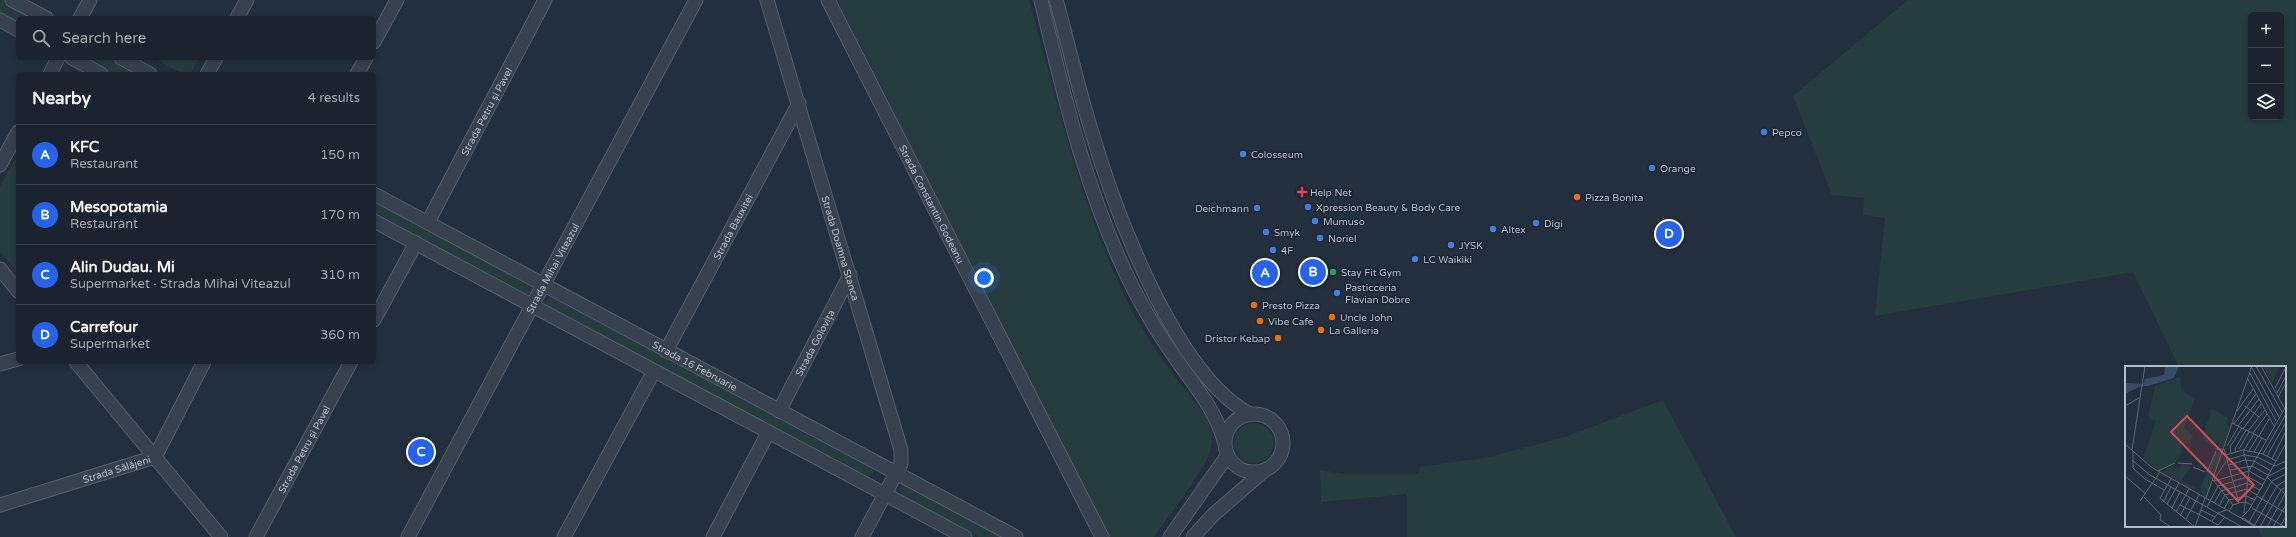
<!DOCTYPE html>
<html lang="en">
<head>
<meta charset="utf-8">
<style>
  :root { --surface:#1b232e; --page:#282f3a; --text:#f1f3f6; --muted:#a0a4aa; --line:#39404a; --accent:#2563eb }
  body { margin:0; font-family:"Varela Round",sans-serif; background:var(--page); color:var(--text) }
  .controls { position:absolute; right:12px; top:12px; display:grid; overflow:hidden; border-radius:6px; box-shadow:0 2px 6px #0003 }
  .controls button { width:36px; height:36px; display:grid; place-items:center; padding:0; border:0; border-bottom:1px solid var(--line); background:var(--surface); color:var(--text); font:20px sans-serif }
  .you { position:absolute; left:984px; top:278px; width:14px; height:14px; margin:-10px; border:3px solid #fff; border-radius:50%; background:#1a73e8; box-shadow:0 0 0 6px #1a73e833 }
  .badge { display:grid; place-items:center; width:26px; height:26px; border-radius:50%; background:var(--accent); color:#fff; font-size:13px; font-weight:700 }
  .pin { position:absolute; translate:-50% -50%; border:2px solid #fff; box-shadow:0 1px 4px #0006 }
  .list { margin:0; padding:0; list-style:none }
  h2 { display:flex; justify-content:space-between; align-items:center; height:52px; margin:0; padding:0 16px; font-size:17px }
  h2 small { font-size:13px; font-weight:400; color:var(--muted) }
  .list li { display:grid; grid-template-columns:26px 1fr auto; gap:12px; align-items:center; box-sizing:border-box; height:60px; padding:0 16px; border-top:1px solid var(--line) }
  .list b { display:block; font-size:15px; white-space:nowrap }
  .list p { margin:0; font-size:13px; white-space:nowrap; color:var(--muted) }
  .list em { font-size:13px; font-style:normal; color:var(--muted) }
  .icon { flex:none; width:22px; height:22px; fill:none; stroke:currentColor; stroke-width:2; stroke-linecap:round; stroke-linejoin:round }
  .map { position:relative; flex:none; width:2296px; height:537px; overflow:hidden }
  .search { position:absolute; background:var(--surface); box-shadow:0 2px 6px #0003; left:16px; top:16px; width:360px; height:44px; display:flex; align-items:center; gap:10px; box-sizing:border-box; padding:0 14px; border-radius:6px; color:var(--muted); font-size:15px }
  .panel { position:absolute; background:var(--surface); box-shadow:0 2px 6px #0003; left:16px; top:72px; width:360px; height:292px; border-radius:6px }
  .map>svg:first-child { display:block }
  .green { fill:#263c3f; fill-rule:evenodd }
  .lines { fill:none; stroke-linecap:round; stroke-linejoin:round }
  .street-casing { stroke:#565f6c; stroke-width:15 }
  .street { stroke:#38414e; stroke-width:13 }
  .shop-dot { fill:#3f7fe0; stroke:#1d2633; stroke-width:1.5 }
  .health-dot { fill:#e0444e; stroke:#1d2633; stroke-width:1.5 }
  .food-dot { fill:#e8710a; stroke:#1d2633; stroke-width:1.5 }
  .leisure-dot { fill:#2e9e5b; stroke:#1d2633; stroke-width:1.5 }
  .labels { text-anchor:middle; stroke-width:3; stroke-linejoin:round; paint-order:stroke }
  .street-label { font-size:10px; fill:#b4bcc9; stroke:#1d2633 }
  .poi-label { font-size:10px; fill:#b4bcc9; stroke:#1d2633; text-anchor:start }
  .inset-road { fill:none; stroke:#5e6776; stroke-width:1 }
  .view { fill:#ce4d50; fill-opacity:0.15; stroke:#ce4d50; stroke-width:2 }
  .inset-edge { fill:none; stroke:#b4bcc9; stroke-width:2 }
</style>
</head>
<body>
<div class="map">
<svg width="2296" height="537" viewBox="0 0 2296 537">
  <rect width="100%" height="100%" fill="#242f3e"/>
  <path class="green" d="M 0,0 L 8,0 L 42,18 L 18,18 L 18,23 L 0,13 Z
    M 837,0 L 1029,0 C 1057,100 1082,209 1128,303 C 1148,344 1177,379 1205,415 C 1210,425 1214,436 1211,448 C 1208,466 1167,518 1154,537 L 1109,537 Z
    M 1908,0 L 2296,0 L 2296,537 L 2262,537 L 2257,526 L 2285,526 L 2285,367 L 2179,367 L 2133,272 L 1875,316 L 1885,218 L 1863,215 L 1864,198 L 1832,195 L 1793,96 ZM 2251,15 L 2281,15 L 2281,117 L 2251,117 Z
    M 84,58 L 116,58 L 146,74 L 113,74 Z
    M 153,58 L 199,58 L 190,74 L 184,74 Z
    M 18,153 L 18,274 L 0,252 L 0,186 Z
    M 374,196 L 537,285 L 535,301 L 374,215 Z
    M 551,296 L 870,464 L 875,471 L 867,479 L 550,310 L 544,304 Z
    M 1663,400 L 1736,537 L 1407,537 L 1407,494 L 1321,502 L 1320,470 L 1344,474 L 1418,474 L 1421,467 L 1489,457 L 1565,437 Z
    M1234 443a20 20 0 1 1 40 0a20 20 0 1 1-40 0Z
    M 903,483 L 1006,537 L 979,537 L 902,495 L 898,488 Z"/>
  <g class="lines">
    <defs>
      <g id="street">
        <path d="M 12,0 L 46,18"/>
        <path id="s1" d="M 767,0 L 901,450 L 901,464 L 862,537"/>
        <path id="s2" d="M 828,0 L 1102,537"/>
        <path d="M 1041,0 C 1064,97 1087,196 1132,286 C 1146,314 1162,340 1181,366 C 1198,390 1216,412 1224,441"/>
        <path d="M 1056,0 C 1068,42 1077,84 1090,126 C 1113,206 1174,374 1250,414"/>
        <path d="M 80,18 L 90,0"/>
        <path d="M 237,18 L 247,0"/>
        <path d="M 0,20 L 18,30"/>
        <path d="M 374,42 L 397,0"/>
        <path d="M 72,58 L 101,74"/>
        <path d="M 121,58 L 150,74"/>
        <path d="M 50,74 L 58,58"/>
        <path d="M 207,74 L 216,58"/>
        <path d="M 357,74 L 366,58"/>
        <path d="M 0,165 L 18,132"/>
        <path id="s3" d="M 374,194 L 1016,537"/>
        <path d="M 374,221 L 965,537"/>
        <path id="s4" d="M 428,222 L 545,0"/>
        <path d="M 0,269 L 18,291"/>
        <path d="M 374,320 L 416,243"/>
        <path id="s5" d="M 666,351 L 799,103"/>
        <path d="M 76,362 L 221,537"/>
        <path d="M 0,364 L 18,359"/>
        <path id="s6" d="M 779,411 L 850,275"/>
        <circle cx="1254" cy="443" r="29"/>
        <path id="s7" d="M 0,505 L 155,457 L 204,362"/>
        <path id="s8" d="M 256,537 L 351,362"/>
        <path id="s9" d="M 408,537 L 696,0"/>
        <path d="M 564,537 L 654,371"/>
        <path d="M 713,537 L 768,433"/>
        <path d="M 1170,537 L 1227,456"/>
        <path d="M 1193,537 L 1213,515 L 1265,470"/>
      </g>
    </defs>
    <use href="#street" class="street-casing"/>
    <use href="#street" class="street"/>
  </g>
  <g class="shop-dot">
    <circle cx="1764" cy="132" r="4"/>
    <circle cx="1243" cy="154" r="4"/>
    <circle cx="1652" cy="168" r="4"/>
    <circle cx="1308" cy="207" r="4"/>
    <circle cx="1257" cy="208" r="4"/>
    <circle cx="1315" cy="221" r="4"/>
    <circle cx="1536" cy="223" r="4"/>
    <circle cx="1493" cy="229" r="4"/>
    <circle cx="1266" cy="232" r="4"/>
    <circle cx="1320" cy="238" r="4"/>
    <circle cx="1451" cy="245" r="4"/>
    <circle cx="1273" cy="250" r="4"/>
    <circle cx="1415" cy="259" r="4"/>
    <circle cx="1337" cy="293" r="4"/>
  </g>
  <path class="health-dot" d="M1300 186h4v4h4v4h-4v4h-4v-4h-4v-4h4z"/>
  <g class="food-dot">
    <circle cx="1577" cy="197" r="4"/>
    <circle cx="1254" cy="305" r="4"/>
    <circle cx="1332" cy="317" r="4"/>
    <circle cx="1260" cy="321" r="4"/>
    <circle cx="1321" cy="330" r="4"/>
    <circle cx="1278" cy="338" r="4"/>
  </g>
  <circle class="leisure-dot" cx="1333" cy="272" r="4"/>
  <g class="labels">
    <g class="street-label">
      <text dy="4" stroke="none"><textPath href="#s4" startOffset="125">Strada Petru și Pavel</textPath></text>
      <text dy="4" stroke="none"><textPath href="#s2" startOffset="229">Strada Constantin Godeanu</textPath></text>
      <text dy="4" stroke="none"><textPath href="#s5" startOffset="141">Strada Bauxitei</textPath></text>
      <text dy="4" stroke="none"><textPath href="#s1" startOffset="259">Strada Doamna Stanca</textPath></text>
      <text dy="4" stroke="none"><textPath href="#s9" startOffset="305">Strada Mihai Viteazul</textPath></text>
      <text dy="4" stroke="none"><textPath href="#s6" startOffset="77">Strada Golovița</textPath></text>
      <text dy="4" stroke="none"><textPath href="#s3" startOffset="364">Strada 16 Februarie</textPath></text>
      <text dy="4" stroke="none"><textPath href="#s8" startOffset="100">Strada Petru și Pavel</textPath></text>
      <text dy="4" stroke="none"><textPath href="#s7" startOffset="122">Strada Sălăjeni</textPath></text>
    </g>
    <g class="poi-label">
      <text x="1772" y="136">Pepco</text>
      <text x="1251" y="158">Colosseum</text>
      <text x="1660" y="172">Orange</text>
      <text x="1310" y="196">Help Net</text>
      <text x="1585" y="201">Pizza Bonita</text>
      <text x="1316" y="211">Xpression Beauty &amp; Body Care</text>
      <text x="1249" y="212" text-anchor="end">Deichmann</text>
      <text x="1323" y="225">Mumuso</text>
      <text x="1544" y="227">Digi</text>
      <text x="1501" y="233">Altex</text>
      <text x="1274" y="236">Smyk</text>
      <text x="1328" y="242">Noriel</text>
      <text x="1459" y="249">JYSK</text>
      <text x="1281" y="254">4F</text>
      <text x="1423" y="263">LC Waikiki</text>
      <text x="1341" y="276">Stay Fit Gym</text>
      <text x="1345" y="291">Pasticceria<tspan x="1345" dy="12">Flavian Dobre</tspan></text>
      <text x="1262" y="309">Presto Pizza</text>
      <text x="1340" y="321">Uncle John</text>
      <text x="1268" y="325">Vibe Cafe</text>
      <text x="1329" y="334">La Galleria</text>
      <text x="1270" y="342" text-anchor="end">Dristor Kebap</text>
    </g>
  </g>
  <g transform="translate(2125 366)">
    <rect width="161" height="161" fill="#242f3e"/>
    <path d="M 138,0 L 155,0 L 147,16 L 142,7 ZM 55,11 L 57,25 L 70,32 L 59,62 L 68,69 L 64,78 L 56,77 L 57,87 L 51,96 L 35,105 L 18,93 L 31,55 L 23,52 L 30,20 ZM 87,42 L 103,53 L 101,57 L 105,60 L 98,81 L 92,81 L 95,77 L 92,75 L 87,78 L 89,81 L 77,73 ZM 97,84 L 81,132 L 77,129 L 75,123 L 91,86 ZM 57,98 L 66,101 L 57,114 L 71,122 L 67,124 L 37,106 L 47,100 L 54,102 Z" fill="#263c3f"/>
    <path d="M 40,0 L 54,0 L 49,12 L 23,20 L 16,20 L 0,28 L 0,17 L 18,18 L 20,13 L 39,9 Z" fill="#394c67"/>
    <path class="inset-road" d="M 131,0 L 157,46M 136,0 L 161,45M 127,2 L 154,51M 125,7 L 151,55M 123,13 L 149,60M 150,22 L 161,1M 152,27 L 161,10M 153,31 L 161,17M 0,40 L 14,32M 120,40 L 134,51M 112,45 L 128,23M 107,57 L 141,74M 109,58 L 131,28M 113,60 L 134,33M 118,63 L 136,38M 123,65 L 140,44M 128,67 L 142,48M 134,70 L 144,53M 0,78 L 26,101 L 132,161M 102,80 L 114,60M 90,83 L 99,83 L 114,137M 114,83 L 124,66M 7,84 L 20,0M 118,84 L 124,105 L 119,147M 119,84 L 129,68M 8,85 L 8,102 L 20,113 L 39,124M 124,85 L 133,70M 111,86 L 110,83 L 121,64M 129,86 L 137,72M 106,87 L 105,81 L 117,62M 138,88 L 161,48M 101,89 L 118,84 L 138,88 L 151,95M 142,90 L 161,56M 147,93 L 161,65M 7,94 L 25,109 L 117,161M 53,97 L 67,98M 104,99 L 120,94 L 129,95 L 146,105M 68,101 L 80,106M 161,101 L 142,111 L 161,129M 105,104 L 127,100 L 143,109M 33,105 L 50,97M 124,105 L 160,42M 82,106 L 91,85M 0,110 L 21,128M 46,113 L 35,132 L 70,161 L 80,132M 88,115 L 102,94 L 119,89 L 132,91 L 150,100 L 161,95M 89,115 L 124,105 L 140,114M 89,115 L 108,139M 108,115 L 123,111 L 138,119M 110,121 L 122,117 L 135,124M 111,126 L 122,123 L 132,129M 132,130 L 161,147M 19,131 L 36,149 L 35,154 L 46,161M 81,132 L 127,0M 15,135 L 35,106M 39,135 L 46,121M 89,137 L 96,125 L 109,121M 42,138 L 54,117M 55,139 L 75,149M 94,140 L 100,129 L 110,126M 82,141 L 93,120 L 107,116M 47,142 L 55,126M 127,142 L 160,161M 99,143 L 104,134 L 121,130 L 130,134M 76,144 L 90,151M 104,145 L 108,139 L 114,137 L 120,136 L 127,139M 51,146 L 64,123M 75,149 L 93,159 L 100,151M 55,150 L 65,132M 116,152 L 124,144 L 161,77M 61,153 L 74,129M 87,155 L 93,147 L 101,144M 124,156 L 147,115 L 161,108M 129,160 L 152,120 L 161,114M 131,161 L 117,153 L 119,152 L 131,161M 135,161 L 156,124 L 161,121M 142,161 L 160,128M 148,161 L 161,139M 155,161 L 161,150"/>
    <path class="view" d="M 62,50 L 129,119 L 113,135 L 46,66 Z"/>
    <rect width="161" height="161" class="inset-edge"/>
  </g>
</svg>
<div class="controls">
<button>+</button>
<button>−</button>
<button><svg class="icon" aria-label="layers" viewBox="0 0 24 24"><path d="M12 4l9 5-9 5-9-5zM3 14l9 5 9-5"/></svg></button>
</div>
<div class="you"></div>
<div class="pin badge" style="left:1265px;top:273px">A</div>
<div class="pin badge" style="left:1313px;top:272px">B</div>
<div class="pin badge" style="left:421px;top:452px">C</div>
<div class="pin badge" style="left:1669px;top:234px">D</div>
<div class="search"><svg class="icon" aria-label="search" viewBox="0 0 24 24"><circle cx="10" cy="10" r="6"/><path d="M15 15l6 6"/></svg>Search here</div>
<section class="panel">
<h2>Nearby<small>4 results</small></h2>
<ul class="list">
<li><span class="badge">A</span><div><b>KFC</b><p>Restaurant</p></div><em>150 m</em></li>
<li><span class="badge">B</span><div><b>Mesopotamia</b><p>Restaurant</p></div><em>170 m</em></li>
<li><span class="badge">C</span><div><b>Alin Dudau. Mi</b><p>Supermarket · Strada Mihai Viteazul</p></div><em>310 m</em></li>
<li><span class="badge">D</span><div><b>Carrefour</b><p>Supermarket</p></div><em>360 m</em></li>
</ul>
</section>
</div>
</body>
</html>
